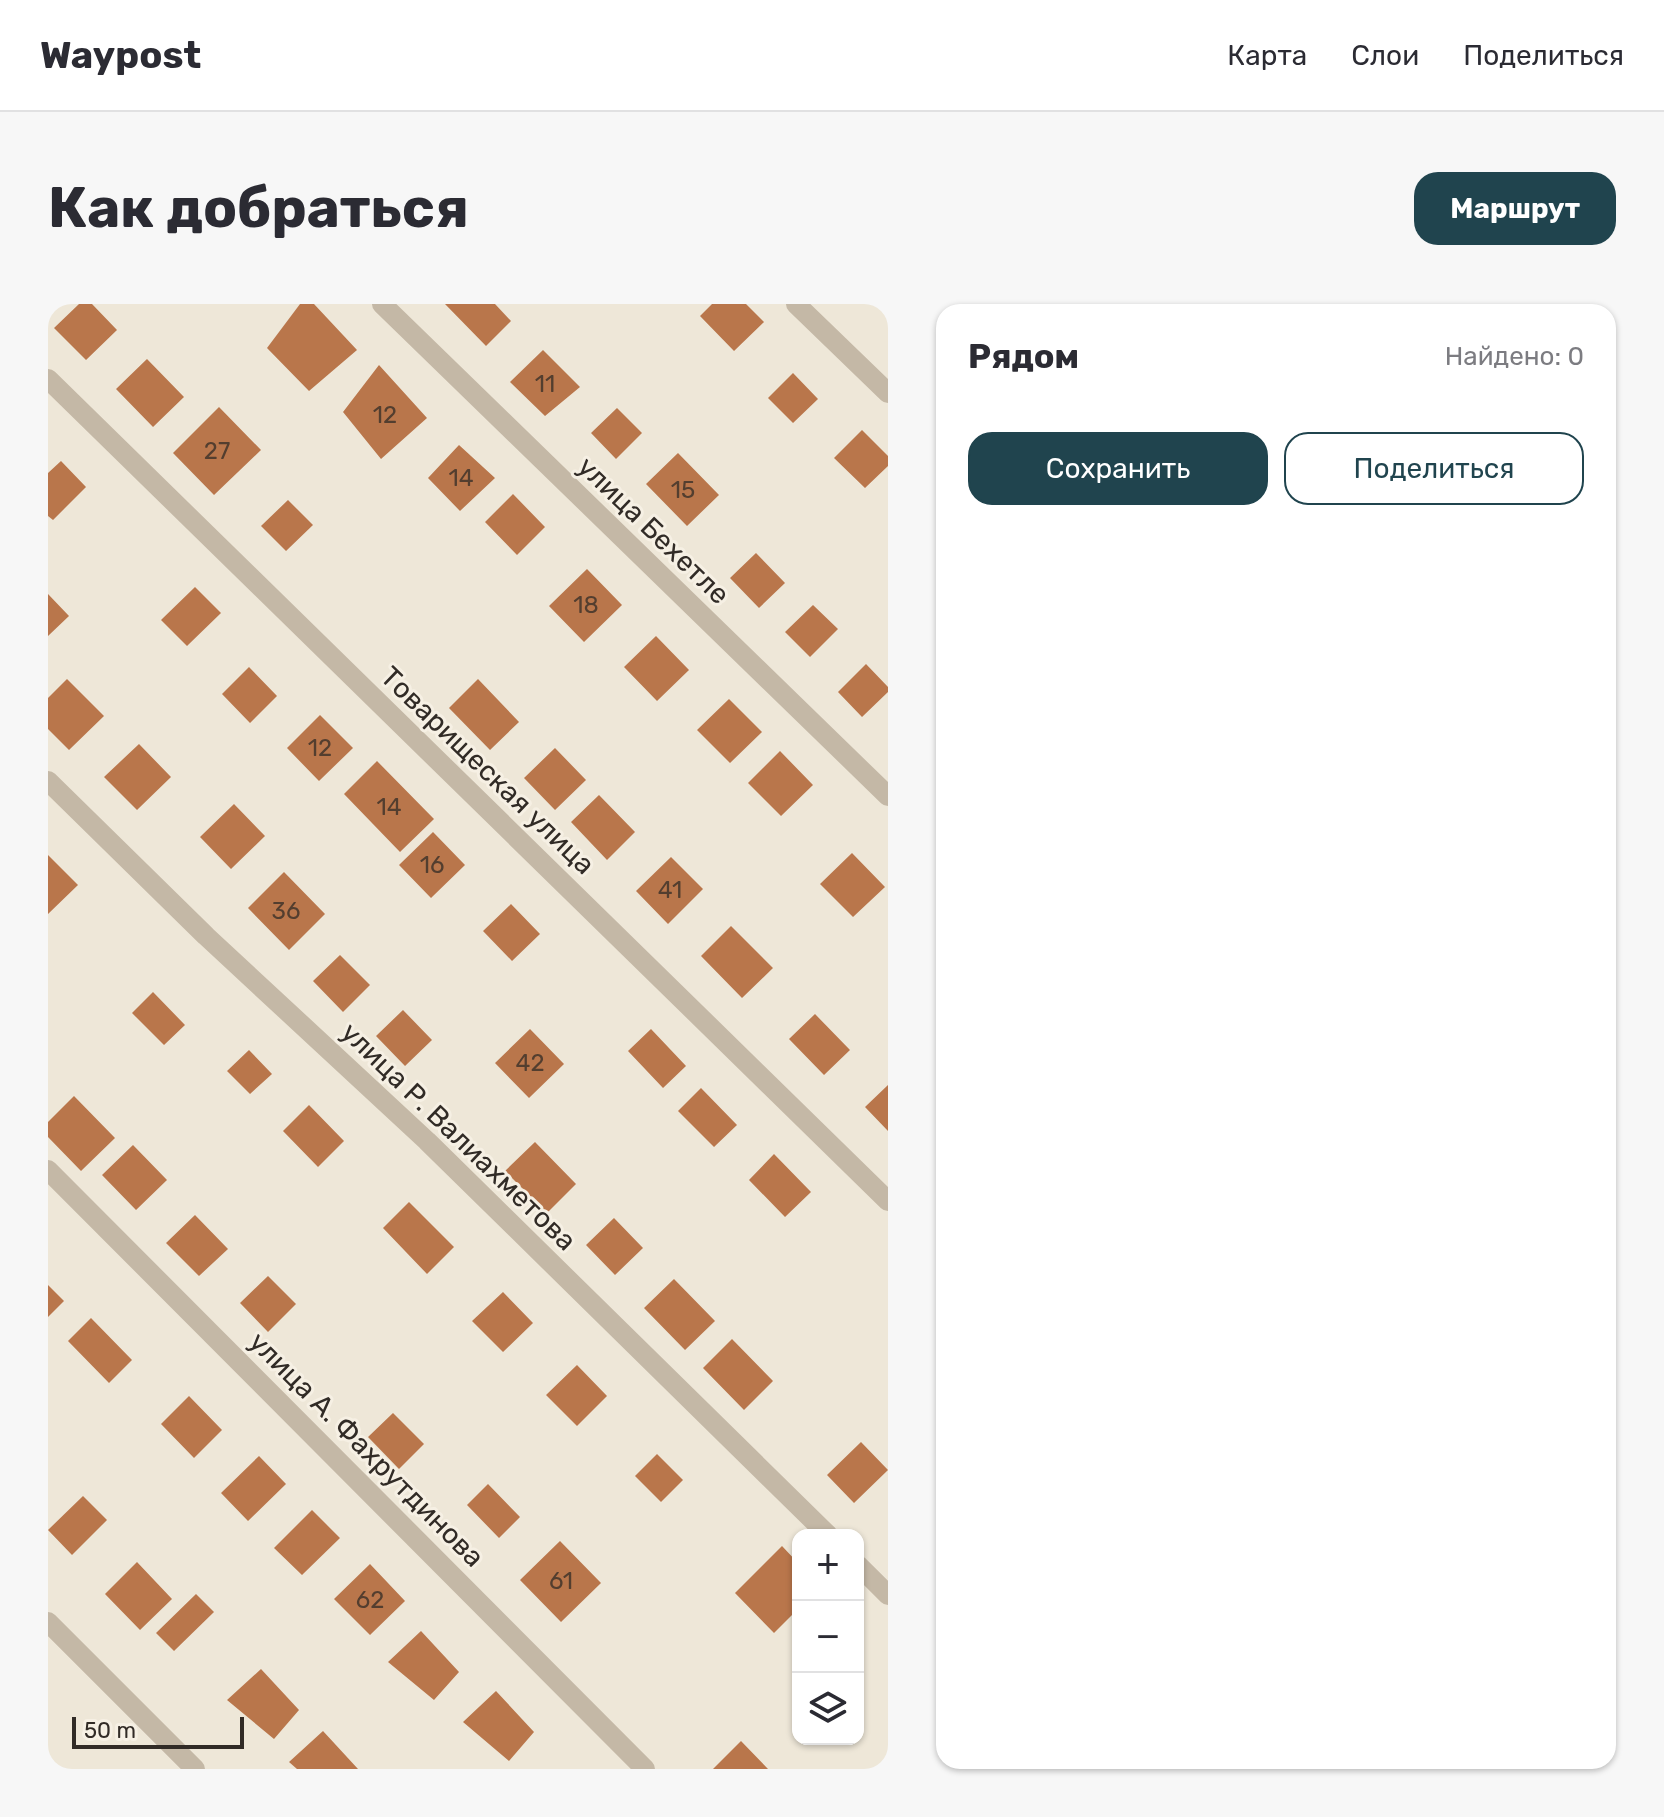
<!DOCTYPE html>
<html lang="ru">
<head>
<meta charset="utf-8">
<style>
  :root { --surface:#fff; --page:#f7f7f7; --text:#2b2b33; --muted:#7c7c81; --line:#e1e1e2; --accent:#20444e }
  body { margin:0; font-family:Rubik,sans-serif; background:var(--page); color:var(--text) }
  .controls { position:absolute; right:24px; bottom:24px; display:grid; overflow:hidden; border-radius:16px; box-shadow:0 2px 6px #0004 }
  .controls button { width:72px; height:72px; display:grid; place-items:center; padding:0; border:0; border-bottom:2px solid var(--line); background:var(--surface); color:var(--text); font:40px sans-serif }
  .scale { position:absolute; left:24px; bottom:20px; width:172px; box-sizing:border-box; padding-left:8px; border:4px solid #312b26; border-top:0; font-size:22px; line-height:28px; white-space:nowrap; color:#312b26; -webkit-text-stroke:6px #f6f0e4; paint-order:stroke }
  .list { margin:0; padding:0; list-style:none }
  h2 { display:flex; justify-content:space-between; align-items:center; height:104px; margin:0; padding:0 32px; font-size:34px }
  h2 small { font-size:26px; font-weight:400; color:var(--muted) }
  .actions { display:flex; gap:16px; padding:24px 32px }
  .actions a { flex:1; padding:18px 0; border:2px solid var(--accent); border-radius:24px; text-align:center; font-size:28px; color:var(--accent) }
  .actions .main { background:var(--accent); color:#fff }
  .icon { flex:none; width:44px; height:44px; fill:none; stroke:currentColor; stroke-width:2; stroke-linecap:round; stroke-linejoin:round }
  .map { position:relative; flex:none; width:840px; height:1465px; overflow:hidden; border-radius:24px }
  header { display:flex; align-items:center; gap:48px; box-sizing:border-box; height:112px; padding:0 40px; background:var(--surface); border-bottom:2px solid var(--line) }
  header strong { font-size:38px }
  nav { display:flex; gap:44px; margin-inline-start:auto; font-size:28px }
  .intro { display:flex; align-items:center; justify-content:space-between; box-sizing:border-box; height:192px; padding:0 48px }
  h1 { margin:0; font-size:56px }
  .button { padding:20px 36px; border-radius:24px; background:var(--accent); color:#fff; font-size:28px; font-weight:700 }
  main { display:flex; gap:48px; padding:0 48px }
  aside { flex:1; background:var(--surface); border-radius:24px; box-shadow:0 2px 6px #0004 }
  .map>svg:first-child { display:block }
  .building { fill:#b9764b }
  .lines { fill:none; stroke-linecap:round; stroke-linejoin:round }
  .street { stroke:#c4b8a6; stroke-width:20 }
  .labels { text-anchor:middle; stroke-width:6; stroke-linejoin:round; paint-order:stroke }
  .number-label { font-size:24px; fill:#533e2f }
  .street-label { font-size:28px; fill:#312b26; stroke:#f6f0e4 }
</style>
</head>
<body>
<header>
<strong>Waypost</strong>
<nav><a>Карта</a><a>Слои</a><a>Поделиться</a></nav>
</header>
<div class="intro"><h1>Как добраться</h1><a class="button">Маршрут</a></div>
<main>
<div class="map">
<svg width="840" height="1465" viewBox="0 0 840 1465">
  <rect width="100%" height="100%" fill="#eee7d8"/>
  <path class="building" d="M 31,0 L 44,0 L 69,26 L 38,56 L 6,24 Z
    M 252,0 L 266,0 L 309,46 L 261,87 L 219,44 Z
    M 397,0 L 447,0 L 463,17 L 438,42 Z
    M 664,0 L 698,0 L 716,18 L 686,47 L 652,12 Z
    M 495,46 L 532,83 L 497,112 L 462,78 Z
    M 99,55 L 136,93 L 105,123 L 68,85 Z
    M 331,61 L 379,114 L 333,155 L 295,108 Z
    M 745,69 L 770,95 L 745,119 L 720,94 Z
    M 171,103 L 213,146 L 166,191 L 125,149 Z
    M 569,104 L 594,129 L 568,155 L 543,129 Z
    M 814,126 L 840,152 L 840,162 L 817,184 L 786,154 Z
    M 411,141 L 447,174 L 412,207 L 380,174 Z
    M 630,149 L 671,191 L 639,222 L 598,180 Z
    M 13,157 L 38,183 L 5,216 L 0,212 L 0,169 Z
    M 465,190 L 497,223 L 469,251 L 437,218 Z
    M 240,196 L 265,221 L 238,247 L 213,222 Z
    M 708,249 L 737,279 L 711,304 L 682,274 Z
    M 539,265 L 574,301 L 536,338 L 501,302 Z
    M 147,283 L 173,309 L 139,342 L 113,316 Z
    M 0,290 L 21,312 L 0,332 Z
    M 765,301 L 790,325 L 762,353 L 737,328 Z
    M 608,332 L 641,366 L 609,397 L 576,363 Z
    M 818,360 L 840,383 L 840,388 L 814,413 L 790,388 Z
    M 201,363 L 229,392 L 202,419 L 174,390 Z
    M 19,375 L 56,412 L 21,446 L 0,425 L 0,394 Z
    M 430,375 L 471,418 L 442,446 L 401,404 Z
    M 681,395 L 714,428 L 682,459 L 649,426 Z
    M 272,411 L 305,444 L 271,477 L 239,444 Z
    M 91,440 L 123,473 L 89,506 L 56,473 Z
    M 507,444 L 538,476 L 507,506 L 476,474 Z
    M 732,447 L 765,481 L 733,512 L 700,479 Z
    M 329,457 L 386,515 L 352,548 L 296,490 Z
    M 551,491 L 587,528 L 559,556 L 523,518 Z
    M 186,500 L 217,532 L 183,565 L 152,533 Z
    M 385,528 L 417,561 L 383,594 L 351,561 Z
    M 804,549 L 837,583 L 805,613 L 772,580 Z
    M 0,551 L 30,581 L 0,610 Z
    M 623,553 L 655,585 L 620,620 L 588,587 Z
    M 236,568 L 277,610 L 241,646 L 200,604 Z
    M 463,600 L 492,630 L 464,657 L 435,627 Z
    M 683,622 L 725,664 L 694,694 L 653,652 Z
    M 292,651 L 322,681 L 295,708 L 265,677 Z
    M 105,688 L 137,721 L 116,741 L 84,709 Z
    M 355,706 L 384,736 L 357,762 L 328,732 Z
    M 767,710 L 802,746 L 776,771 L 741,735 Z
    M 482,725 L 516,760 L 481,794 L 447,759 Z
    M 603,725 L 638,762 L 615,784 L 580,747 Z
    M 201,746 L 224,770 L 202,790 L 179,767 Z
    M 840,781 L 840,827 L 817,803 Z
    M 653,784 L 689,821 L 666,843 L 630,807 Z
    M 26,792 L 67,834 L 33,867 L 0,833 L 0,818 Z
    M 261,801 L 296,837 L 270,863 L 235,827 Z
    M 487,838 L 528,880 L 499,909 L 457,867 Z
    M 85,841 L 119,876 L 88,906 L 54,871 Z
    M 726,850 L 763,888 L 737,913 L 701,876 Z
    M 361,898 L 406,943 L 379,970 L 335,924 Z
    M 147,911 L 180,945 L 151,972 L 118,939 Z
    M 566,914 L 595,944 L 567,971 L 538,941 Z
    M 220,972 L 248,1000 L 220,1028 L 192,999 Z
    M 626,975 L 667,1017 L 637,1046 L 596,1004 Z
    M 0,981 L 16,997 L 0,1013 Z
    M 455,988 L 485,1019 L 455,1048 L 424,1017 Z
    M 43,1014 L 84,1056 L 61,1079 L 20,1037 Z
    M 684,1035 L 725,1077 L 696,1106 L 655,1064 Z
    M 529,1061 L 559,1092 L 529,1122 L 498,1091 Z
    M 141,1092 L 174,1126 L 146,1154 L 113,1120 Z
    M 345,1109 L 376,1140 L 351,1165 L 320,1133 Z
    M 813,1138 L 840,1166 L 806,1199 L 779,1171 Z
    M 609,1150 L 635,1176 L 613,1198 L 587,1172 Z
    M 211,1152 L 238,1180 L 200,1217 L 173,1189 Z
    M 440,1180 L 472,1213 L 451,1234 L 419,1201 Z
    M 35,1192 L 59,1216 L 24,1251 L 0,1226 Z
    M 264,1206 L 292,1234 L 254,1271 L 226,1244 Z
    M 512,1237 L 553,1279 L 513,1318 L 472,1276 Z
    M 734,1242 L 750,1259 L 750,1305 L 726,1329 L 687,1289 Z
    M 89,1258 L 124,1295 L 92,1326 L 57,1290 Z
    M 322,1260 L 357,1297 L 322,1331 L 286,1295 Z
    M 148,1290 L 166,1308 L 126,1347 L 108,1329 Z
    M 373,1327 L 411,1368 L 386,1396 L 340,1358 Z
    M 213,1365 L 251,1406 L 226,1435 L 179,1396 Z
    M 448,1387 L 486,1428 L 461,1457 L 415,1418 Z
    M 275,1427 L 310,1465 L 249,1465 L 241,1458 Z
    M 693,1437 L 720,1465 L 665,1465 Z"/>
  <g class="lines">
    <path class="street" d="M 334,0 L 840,492
      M 748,0 L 840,89
      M 0,75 L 840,897
      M 0,477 L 158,632 L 379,837 L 780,1231
      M 0,866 L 597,1465
      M 810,1261 L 840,1291
      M 0,1318 L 147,1465"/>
  </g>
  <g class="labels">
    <g class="number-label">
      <text x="497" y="88">11</text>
      <text x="337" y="119">12</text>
      <text x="169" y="155">27</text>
      <text x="413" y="182">14</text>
      <text x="635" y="194">15</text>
      <text x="538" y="309">18</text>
      <text x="272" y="452">12</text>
      <text x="341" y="511">14</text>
      <text x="384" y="569">16</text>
      <text x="622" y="594">41</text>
      <text x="238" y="615">36</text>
      <text x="482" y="767">42</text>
      <text x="513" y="1285">61</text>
      <text x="322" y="1304">62</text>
    </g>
    <g class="street-label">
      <text transform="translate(606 226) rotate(44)" y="10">улица Бехетле</text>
      <text transform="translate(440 466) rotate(44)" y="10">Товарищеская улица</text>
      <text transform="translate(411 832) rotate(44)" y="10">улица Р. Валиахметова</text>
      <text transform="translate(319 1145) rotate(45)" y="10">улица А. Фахрутдинова</text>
    </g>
  </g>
</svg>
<div class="controls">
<button>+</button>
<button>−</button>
<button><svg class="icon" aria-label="layers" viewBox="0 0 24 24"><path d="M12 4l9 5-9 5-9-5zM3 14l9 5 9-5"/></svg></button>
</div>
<div class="scale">50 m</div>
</div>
<aside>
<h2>Рядом<small>Найдено: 0</small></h2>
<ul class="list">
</ul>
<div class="actions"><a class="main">Сохранить</a><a>Поделиться</a></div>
</aside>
</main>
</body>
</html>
